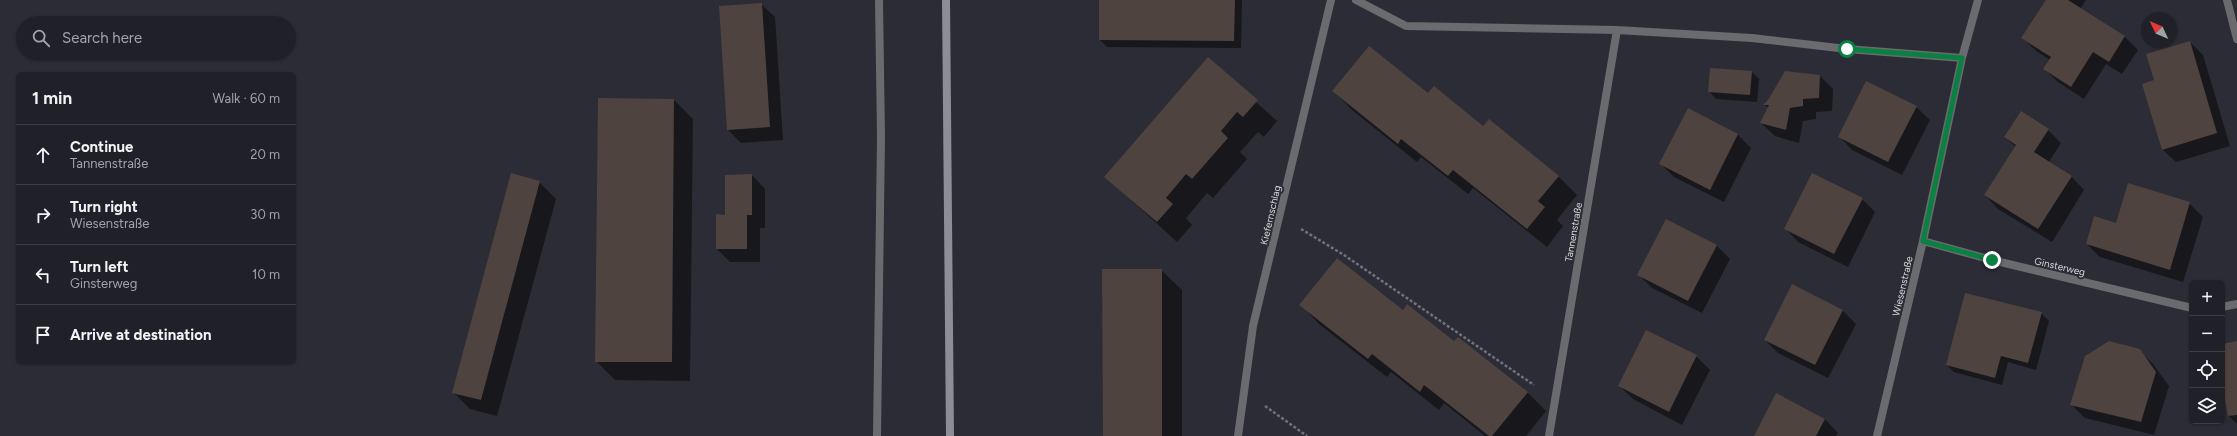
<!DOCTYPE html>
<html lang="en">
<head>
<meta charset="utf-8">
<style>
  :root { --surface:#202128; --page:#282930; --text:#f1f3f6; --muted:#a2a3a8; --line:#3d3e45 }
  body { margin:0; font-family:Figtree,sans-serif; background:var(--page); color:var(--text) }
  .controls { position:absolute; right:12px; bottom:12px; display:grid; overflow:hidden; border-radius:6px; box-shadow:0 1px 3px #0004 }
  .controls button { width:36px; height:36px; display:grid; place-items:center; padding:0; border:0; border-bottom:1px solid var(--line); background:var(--surface); color:var(--text); font:20px sans-serif }
  .compass { position:absolute; left:2141px; top:12px; width:36px; height:36px; border-radius:50%; background:var(--surface); box-shadow:0 1px 3px #0004; rotate:314deg }
  .stop { position:absolute; width:12px; height:12px; margin:-9px; border:3px solid #0b8043; border-radius:50%; background:#fff }
  .stop.end { background:#0b8043; border-color:#fff; box-shadow:0 1px 4px #0008 }
  .list { margin:0; padding:0; list-style:none }
  h2 { display:flex; justify-content:space-between; align-items:center; height:52px; margin:0; padding:0 16px; font-size:17px }
  h2 small { font-size:13px; font-weight:400; color:var(--muted) }
  .list li { display:grid; grid-template-columns:26px 1fr auto; gap:12px; align-items:center; box-sizing:border-box; height:60px; padding:0 16px; border-top:1px solid var(--line) }
  .list b { display:block; font-size:15px; white-space:nowrap }
  .list p { margin:0; font-size:13px; white-space:nowrap; color:var(--muted) }
  .list em { font-size:13px; font-style:normal; color:var(--muted) }
  .icon { flex:none; width:22px; height:22px; fill:none; stroke:currentColor; stroke-width:2; stroke-linecap:round; stroke-linejoin:round }
  .map { position:relative; flex:none; width:2237px; height:436px; overflow:hidden }
  .search { position:absolute; background:var(--surface); box-shadow:0 1px 3px #0004; left:16px; top:16px; width:280px; height:44px; display:flex; align-items:center; gap:10px; box-sizing:border-box; padding:0 14px; border-radius:22px; color:var(--muted); font-size:15px }
  .panel { position:absolute; background:var(--surface); box-shadow:0 1px 3px #0004; left:16px; top:72px; width:280px; height:292px; border-radius:6px }
  .map>svg:first-child { display:block }
  .shadow { fill:#0007 }
  .building { fill:#4e433e }
  .lines { fill:none; stroke-linecap:round; stroke-linejoin:round }
  .path { stroke:#707179; stroke-width:2.5; stroke-dasharray:3 2; stroke-linecap:butt }
  .service { stroke:#6a6a6f; stroke-width:8 }
  .minor { stroke:#6a6a6f; stroke-width:8 }
  .secondary { stroke:#8c8d95; stroke-width:8 }
  .route { stroke:#0b8043; stroke-width:5 }
  .labels { text-anchor:middle; stroke-width:4; stroke-linejoin:round; paint-order:stroke }
  .street-label { font-size:10px; fill:#d5d6dc; stroke:#2b2c35 }
</style>
</head>
<body>
<div class="map">
<svg width="2237" height="436" viewBox="0 0 2237 436">
  <rect width="100%" height="100%" fill="#2b2c35"/>
  <path class="shadow" d="M 1100,0 L 1242,0 L 1241,48 L 1107,47 L 1100,40 Z
    M 2047,0 L 2086,0 L 2080,9 L 2125,37 L 2138,50 L 2122,74 L 2106,64 L 2084,99 L 2058,82 L 2044,69 L 2050,60 L 2036,51 L 2023,38 Z
    M 761,4 L 775,17 L 783,140 L 741,143 L 728,130 Z
    M 2190,42 L 2203,55 L 2230,146 L 2176,162 L 2162,149 L 2155,81 Z
    M 1208,59 L 1277,121 L 1264,137 L 1258,132 L 1240,152 L 1247,159 L 1213,198 L 1207,193 L 1186,218 L 1192,225 L 1177,242 L 1106,177 Z
    M 1752,72 L 1759,79 L 1757,102 L 1716,99 L 1709,91 Z
    M 1820,76 L 1833,89 L 1832,111 L 1816,112 L 1816,119 L 1803,121 L 1799,143 L 1775,136 L 1761,123 L 1769,108 L 1765,105 Z
    M 1334,91 L 1428,95 L 1558,176 L 1577,195 L 1557,220 L 1563,226 L 1547,247 L 1473,188 L 1468,194 L 1421,157 L 1417,162 L 1352,110 Z
    M 599,99 L 674,100 L 693,119 L 690,381 L 615,380 L 596,361 Z
    M 1916,107 L 1930,120 L 1902,175 L 1852,150 L 1839,136 Z
    M 1688,109 L 1738,135 L 1751,148 L 1724,202 L 1674,177 L 1661,164 Z
    M 2048,130 L 2061,143 L 2049,162 L 2071,176 L 2084,190 L 2052,242 L 1998,209 L 1985,195 L 2016,147 L 2005,137 Z
    M 752,175 L 765,189 L 765,228 L 760,228 L 760,262 L 730,262 L 717,249 Z
    M 539,182 L 556,199 L 497,416 L 470,409 L 453,392 Z
    M 1862,199 L 1875,212 L 1848,267 L 1798,242 L 1785,228 Z
    M 2189,203 L 2203,217 L 2183,282 L 2100,257 L 2087,244 L 2117,224 Z
    M 1716,245 L 1730,259 L 1702,313 L 1652,288 L 1639,275 Z
    M 1161,270 L 1182,290 L 1182,436 L 1104,436 Z
    M 1301,305 L 1403,311 L 1454,342 L 1527,392 L 1546,411 L 1526,436 L 1485,436 L 1444,403 L 1439,410 L 1391,372 L 1387,377 L 1319,324 Z
    M 1842,310 L 1856,324 L 1828,378 L 1778,353 L 1765,340 Z
    M 2041,313 L 2049,321 L 2036,370 L 2008,362 L 2002,385 L 1954,372 L 1947,365 Z
    M 2237,342 L 2237,424 L 2229,416 L 2222,379 L 2222,345 Z
    M 2139,350 L 2153,364 L 2169,386 L 2154,435 L 2085,418 L 2071,404 Z
    M 1696,356 L 1710,370 L 1682,425 L 1633,399 L 1619,386 Z
    M 1777,394 L 1825,419 L 1838,433 L 1836,436 L 1755,436 Z"/>
  <path class="building" d="M 1099,0 L 1235,0 L 1234,41 L 1099,40 Z
    M 2046,0 L 2068,0 L 2125,36 L 2109,62 L 2093,52 L 2071,87 L 2043,69 L 2051,57 L 2021,38 Z
    M 762,3 L 770,127 L 727,130 L 719,6 Z
    M 2190,41 L 2217,133 L 2162,150 L 2142,84 L 2154,80 L 2146,54 Z
    M 1369,46 L 1428,93 L 1434,86 L 1483,126 L 1489,119 L 1559,176 L 1538,201 L 1545,207 L 1527,229 L 1453,170 L 1448,176 L 1401,139 L 1398,144 L 1332,91 Z
    M 1208,57 L 1258,100 L 1243,117 L 1237,112 L 1221,131 L 1228,138 L 1192,179 L 1186,174 L 1166,198 L 1173,204 L 1157,222 L 1104,177 Z
    M 1710,68 L 1752,71 L 1750,95 L 1708,92 Z
    M 1785,71 L 1820,75 L 1819,98 L 1803,99 L 1803,106 L 1790,108 L 1786,130 L 1760,123 L 1769,105 L 1763,105 L 1768,100 Z
    M 1866,81 L 1917,106 L 1888,162 L 1838,137 Z
    M 598,98 L 674,99 L 672,362 L 595,362 Z
    M 1688,108 L 1738,134 L 1710,190 L 1659,164 Z
    M 2021,111 L 2049,129 L 2034,152 L 2072,176 L 2038,229 L 1984,195 L 2016,145 L 2004,137 Z
    M 511,173 L 540,181 L 481,400 L 452,393 Z
    M 1812,173 L 1863,198 L 1834,254 L 1784,229 Z
    M 752,174 L 752,215 L 747,215 L 747,249 L 716,249 L 716,214 L 725,215 L 725,175 Z
    M 2128,183 L 2190,202 L 2170,270 L 2086,244 L 2094,216 L 2116,223 Z
    M 1666,219 L 1717,245 L 1688,301 L 1637,275 Z
    M 1337,258 L 1403,310 L 1407,304 L 1454,341 L 1458,337 L 1528,392 L 1492,436 L 1489,436 L 1424,385 L 1420,392 L 1372,354 L 1368,359 L 1299,305 Z
    M 1102,269 L 1162,269 L 1162,436 L 1103,436 Z
    M 1792,284 L 1843,310 L 1815,365 L 1764,340 Z
    M 1965,293 L 2042,312 L 2028,363 L 2001,356 L 1995,378 L 1946,365 Z
    M 1646,330 L 1697,355 L 1669,412 L 1618,386 Z
    M 2109,341 L 2140,349 L 2156,372 L 2141,422 L 2070,405 L 2085,356 Z
    M 2237,341 L 2237,415 L 2228,416 L 2222,385 L 2222,344 Z
    M 1776,393 L 1825,419 L 1816,436 L 1754,436 Z"/>
  <g class="lines">
    <path class="path" d="M 1301,229 L 1344,255 L 1534,385
      M 1265,406 L 1307,436"/>
    <path class="service" d="M 877,436 L 881,137 L 879,0"/>
    <path class="minor" d="M 1356,0 L 1406,26 L 1617,30 L 1752,38 L 1847,49 L 1962,58
      M 2227,0 L 2237,39
      M 1923,241 L 1992,260 L 2192,308
      M 2222,307 L 2237,304
      M 1238,436 L 1253,326 L 1331,0
      M 1549,436 L 1617,30
      M 1877,436 L 1923,241 L 1962,58 L 1978,0"/>
    <path class="secondary" d="M 946,0 L 950,436"/>
  </g>
  <g class="lines">
    <path class="route" d="M 1847,49 L 1962,58 L 1923,241 L 1992,260"/>
  </g>
  <g class="labels">
    <g class="street-label">
      <text transform="translate(1270 215) rotate(-77)" y="4">Kiefernschlag</text>
      <text transform="translate(1573 232) rotate(-80)" y="4">Tannenstraße</text>
      <text transform="translate(2060 266) rotate(13)" y="4">Ginsterweg</text>
      <text transform="translate(1902 286) rotate(-77)" y="4">Wiesenstraße</text>
    </g>
  </g>
</svg>
<div class="controls">
<button>+</button>
<button>−</button>
<button><svg class="icon" aria-label="locate" viewBox="0 0 24 24"><circle cx="12" cy="12" r="6"/><path d="M12 2v4M12 18v4M2 12h4M18 12h4"/></svg></button>
<button><svg class="icon" aria-label="layers" viewBox="0 0 24 24"><path d="M12 4l9 5-9 5-9-5zM3 14l9 5 9-5"/></svg></button>
</div>
<svg class="compass" viewBox="-18 -18 36 36"><path d="M0-13l5 13h-10z" fill="#e53935"/><path d="M0 13l5-13h-10z" fill="#a2a3a8"/></svg>
<div class="stop" style="left:1847px;top:49px"></div>
<div class="stop end" style="left:1992px;top:260px"></div>
<div class="search"><svg class="icon" aria-label="search" viewBox="0 0 24 24"><circle cx="10" cy="10" r="6"/><path d="M15 15l6 6"/></svg>Search here</div>
<section class="panel">
<h2>1 min<small>Walk · 60 m</small></h2>
<ul class="list">
<li><svg class="icon" aria-label="ahead" viewBox="0 0 24 24"><path d="M12 20V5M6 11l6-6 6 6"/></svg><div><b>Continue</b><p>Tannenstraße</p></div><em>20 m</em></li>
<li><svg class="icon" aria-label="right" viewBox="0 0 24 24"><path d="M7 20v-9h11M14 6l5 5-5 5"/></svg><div><b>Turn right</b><p>Wiesenstraße</p></div><em>30 m</em></li>
<li><svg class="icon" aria-label="left" viewBox="0 0 24 24"><path d="M17 20v-9H6M10 6l-5 5 5 5"/></svg><div><b>Turn left</b><p>Ginsterweg</p></div><em>10 m</em></li>
<li><svg class="icon" aria-label="arrive" viewBox="0 0 24 24"><path d="M6 21V4h12l-3 4 3 4H6"/></svg><div><b>Arrive at destination</b></div></li>
</ul>
</section>
</div>
</body>
</html>
